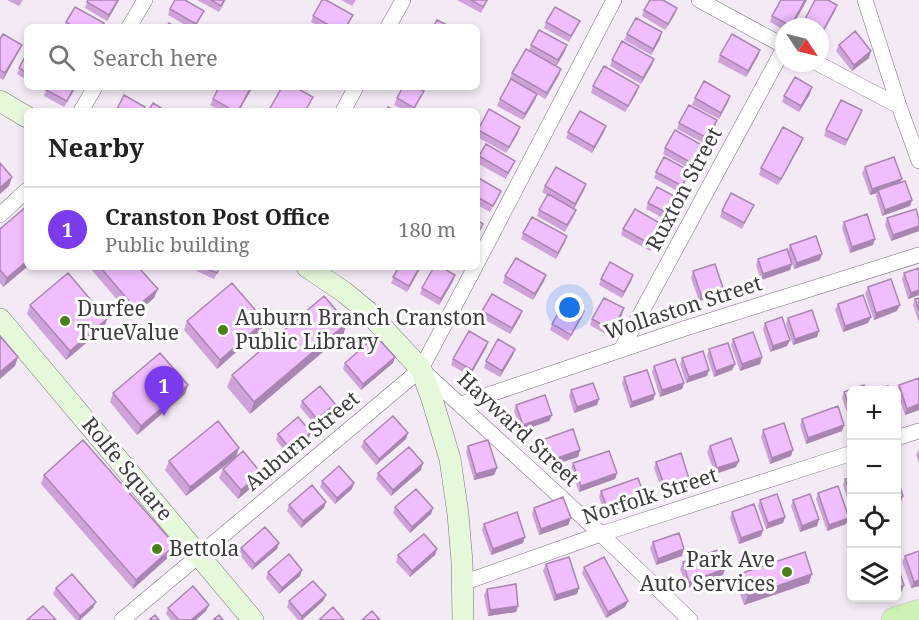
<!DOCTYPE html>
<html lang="en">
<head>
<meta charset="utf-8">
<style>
  :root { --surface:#fff; --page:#f6f6f6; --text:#222; --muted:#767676; --line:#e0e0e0; --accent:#7c3aed }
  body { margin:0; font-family:"Noto Serif",serif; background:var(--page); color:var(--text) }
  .controls { position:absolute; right:18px; bottom:18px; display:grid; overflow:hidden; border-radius:9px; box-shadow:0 3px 9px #0003 }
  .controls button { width:54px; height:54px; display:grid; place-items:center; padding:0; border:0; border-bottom:2px solid var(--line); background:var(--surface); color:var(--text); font:30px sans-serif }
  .compass { position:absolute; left:775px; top:18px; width:54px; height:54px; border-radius:50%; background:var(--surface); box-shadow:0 3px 9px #0003; rotate:125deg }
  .you { position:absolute; left:570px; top:308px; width:21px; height:21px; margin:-15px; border:4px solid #fff; border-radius:50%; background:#1a73e8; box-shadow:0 0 0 9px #1a73e833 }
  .badge { display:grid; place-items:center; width:39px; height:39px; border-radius:50%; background:var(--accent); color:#fff; font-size:20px; font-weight:700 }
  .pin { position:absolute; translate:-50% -50px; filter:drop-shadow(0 2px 3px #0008) }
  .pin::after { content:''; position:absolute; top:32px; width:21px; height:18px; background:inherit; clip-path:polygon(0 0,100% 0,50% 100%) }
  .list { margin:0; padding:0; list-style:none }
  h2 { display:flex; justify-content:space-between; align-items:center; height:78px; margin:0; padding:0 24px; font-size:26px }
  h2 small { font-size:20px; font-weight:400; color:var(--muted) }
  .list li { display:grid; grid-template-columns:39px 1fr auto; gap:18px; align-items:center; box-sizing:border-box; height:84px; padding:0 24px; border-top:2px solid var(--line) }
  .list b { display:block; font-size:22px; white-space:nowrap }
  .list p { margin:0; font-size:20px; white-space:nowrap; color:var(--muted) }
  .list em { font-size:20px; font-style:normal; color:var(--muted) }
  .icon { flex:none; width:33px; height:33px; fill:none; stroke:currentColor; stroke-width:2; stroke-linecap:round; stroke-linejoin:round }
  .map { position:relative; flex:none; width:919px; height:620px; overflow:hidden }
  .search { position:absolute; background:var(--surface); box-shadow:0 3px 9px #0003; left:24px; top:24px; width:456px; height:66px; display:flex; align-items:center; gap:15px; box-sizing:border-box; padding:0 21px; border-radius:9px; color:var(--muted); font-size:22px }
  .panel { position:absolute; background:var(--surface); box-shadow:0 3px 9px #0003; left:24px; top:108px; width:456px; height:162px; border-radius:9px }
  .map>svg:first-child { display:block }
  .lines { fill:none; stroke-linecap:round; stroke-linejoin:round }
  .street-casing { stroke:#7a727c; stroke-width:16 }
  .secondary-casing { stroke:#7a727c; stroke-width:22 }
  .primary-casing { stroke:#d1d0d1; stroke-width:26 }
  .street { stroke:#fff; stroke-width:15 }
  .secondary { stroke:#e6f8da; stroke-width:21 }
  .primary { stroke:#cef2b5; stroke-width:24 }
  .wall { fill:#cfa3da }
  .shaded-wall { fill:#a985b1 }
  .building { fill:#f1befd; stroke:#a985b1; stroke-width:1.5 }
  .poi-dot { fill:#4a8017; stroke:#fff; stroke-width:2 }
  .labels { text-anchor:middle; stroke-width:6; stroke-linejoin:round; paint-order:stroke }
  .street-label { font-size:21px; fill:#3e3a3f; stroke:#fff }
  .poi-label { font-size:21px; fill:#3e3a3f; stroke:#fff; text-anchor:start }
</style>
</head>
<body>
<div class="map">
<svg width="919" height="620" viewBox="0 0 919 620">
  <rect width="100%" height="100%" fill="#f4eaf6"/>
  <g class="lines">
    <defs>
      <path id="street" d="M 699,0 L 784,46
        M 865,0 L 899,106 L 919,161
        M 129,27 L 145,0
        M 388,27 L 403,0
        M 817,63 L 899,106
        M 81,111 L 95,87
        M 343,111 L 356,87
        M 0,215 L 27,190
        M 477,263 L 614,0
        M 621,350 L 784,48
        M 422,370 L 601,534 L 690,620
        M 461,404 L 683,329 L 919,255
        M 896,438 L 919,431
        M 463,583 L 601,534 L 852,453
        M 122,620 L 421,369 L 475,267"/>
      <path id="secondary" d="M 0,101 L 27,117
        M 307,267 L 344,292 L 367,311 L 421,369 L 432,399 L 450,459 L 458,514 L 462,562 L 463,620
        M 0,319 L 253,620"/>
      <path id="primary" d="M 894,620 L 919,612"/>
    </defs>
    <use href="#street" class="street-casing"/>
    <use href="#secondary" class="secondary-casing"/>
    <use href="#primary" class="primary-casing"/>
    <use href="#street" class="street"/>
    <use href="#secondary" class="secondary"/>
    <use href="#primary" class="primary"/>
  </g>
  <path class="wall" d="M 7,0 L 23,0 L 19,6 Z
    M 88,0 L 119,0 L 107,21 L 85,8 Z
    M 197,0 L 226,0 L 219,12 Z
    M 341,0 L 356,0 L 352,6 Z
    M 457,0 L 488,0 L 481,13 Z
    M 170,9 L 204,11 L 201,17 L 195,27 L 189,27 L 168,15 Z
    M 644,10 L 675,14 L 665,30 L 642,16 Z
    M 313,16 L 350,21 L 347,27 L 319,27 L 311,22 Z
    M 772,16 L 792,27 L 784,27 L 784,30 L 770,22 Z
    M 66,22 L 104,23 L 103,27 L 64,27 Z
    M 546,22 L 577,27 L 569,42 L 544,28 Z
    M 662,32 L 660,39 L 651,55 L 624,40 L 627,34 Z
    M 0,39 L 22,45 L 19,51 L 3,80 L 0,78 Z
    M 531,45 L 565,51 L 556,66 L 559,75 L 545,99 L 537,94 L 535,100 L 523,120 L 497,106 L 500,99 L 511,80 L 510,79 L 512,73 L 529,51 Z
    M 839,45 L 869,58 L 852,71 L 836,51 Z
    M 760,50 L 758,56 L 746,77 L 718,62 L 720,55 Z
    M 27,53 L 27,80 L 17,74 Z
    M 654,59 L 652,65 L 641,84 L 610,66 L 612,60 Z
    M 593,86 L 637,92 L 625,112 L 591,93 Z
    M 76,87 L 64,107 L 44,96 L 46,90 Z
    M 424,91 L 414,111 L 406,111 L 394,105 L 397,98 Z
    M 810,94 L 799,112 L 782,102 L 784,96 Z
    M 695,98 L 728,102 L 719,119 L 692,105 Z
    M 213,99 L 239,111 L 221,111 L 210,105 Z
    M 862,110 L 845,146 L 824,136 L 826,130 Z
    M 679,123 L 715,127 L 705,144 L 677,129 Z
    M 606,126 L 604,132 L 592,153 L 566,138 L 568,132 Z
    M 478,130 L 518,133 L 506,153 L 477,137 Z
    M 803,138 L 801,144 L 778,185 L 759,175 L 761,168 Z
    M 665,148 L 707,148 L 705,154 L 695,172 L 663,154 Z
    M 479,156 L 515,161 L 506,179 L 477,163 Z
    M 865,167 L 900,182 L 912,200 L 910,206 L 882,216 L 876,196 L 877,193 L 870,195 L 862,173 Z
    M 656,172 L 688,177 L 679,192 L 654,178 Z
    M 477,177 L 501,191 L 490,212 L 477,205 Z
    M 586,184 L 584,190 L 574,209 L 576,210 L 574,216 L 565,232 L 537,216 L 539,210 L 547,195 L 542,192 L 545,186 Z
    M 648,203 L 674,203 L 665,219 L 646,209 Z
    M 754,205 L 742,229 L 720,217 L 722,211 Z
    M 887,218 L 919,231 L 891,241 L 885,225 Z
    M 844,222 L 873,245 L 850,253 L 842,228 Z
    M 0,229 L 27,267 L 3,287 L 0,283 Z
    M 623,229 L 661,231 L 650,251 L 621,235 Z
    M 523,233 L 565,242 L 556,259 L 521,239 Z
    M 790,245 L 820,260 L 794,269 L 788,251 Z
    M 758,259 L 792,264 L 790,270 L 761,280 L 756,265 Z
    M 89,267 L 138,267 L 154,298 L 132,317 Z
    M 190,267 L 220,267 L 214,279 L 190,268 Z
    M 399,267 L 421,267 L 407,292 L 391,283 Z
    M 693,271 L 723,288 L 721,294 L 699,301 L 691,278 Z
    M 904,273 L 919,295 L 908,299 L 902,279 Z
    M 455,275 L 453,281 L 439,305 L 420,294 L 422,288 Z
    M 546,275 L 544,281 L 533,300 L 503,283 L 505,276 Z
    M 633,275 L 631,281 L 622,298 L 599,285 L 601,279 Z
    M 868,287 L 897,311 L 874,320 L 865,294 Z
    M 919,298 L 919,323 L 913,305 L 915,299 Z
    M 838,304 L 871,317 L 868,323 L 843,332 L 835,310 Z
    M 30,305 L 104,328 L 66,360 L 27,314 Z
    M 482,311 L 522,311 L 520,317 L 510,334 L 480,317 Z
    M 584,311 L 582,317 L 568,341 L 550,330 L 552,324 Z
    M 622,315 L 609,336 L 590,325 L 592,319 Z
    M 788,318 L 817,337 L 793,345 L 786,324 Z
    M 187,321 L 265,321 L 261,330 L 217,369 L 184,330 Z
    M 347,323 L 343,335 L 250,414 L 227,387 L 232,375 Z
    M 765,323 L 787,346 L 770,352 L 763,329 Z
    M 733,339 L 762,357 L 760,364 L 740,371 L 731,345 Z
    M 488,342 L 486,348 L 470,376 L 451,365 L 453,359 Z
    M 515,349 L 513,355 L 500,377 L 484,368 L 486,361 Z
    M 709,349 L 735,364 L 732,370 L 714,377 L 707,356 Z
    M 395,357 L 393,363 L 361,390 L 343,369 L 345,363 Z
    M 682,358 L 709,370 L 707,376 L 686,383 L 680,364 Z
    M 654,366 L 684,383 L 682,389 L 660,397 L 652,372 Z
    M 624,377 L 655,394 L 653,400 L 630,408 L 622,383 Z
    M 919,378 L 919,410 L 905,415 L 897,391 L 899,385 Z
    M 571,390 L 599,399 L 597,405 L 574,413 L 569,396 Z
    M 852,390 L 852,427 L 842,398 L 844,392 Z
    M 113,393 L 185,394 L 137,435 L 110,402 Z
    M 302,401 L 333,410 L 315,425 L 300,407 Z
    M 516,405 L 552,415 L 549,421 L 521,431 L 514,411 Z
    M 802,419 L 842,431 L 806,444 L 800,425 Z
    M 763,430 L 791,456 L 770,464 L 761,437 Z
    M 278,434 L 309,438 L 289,456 L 276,440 Z
    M 406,439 L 376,465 L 361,447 L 364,441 Z
    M 542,440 L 580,450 L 578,457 L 547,467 L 540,446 Z
    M 468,446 L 497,468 L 494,475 L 474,480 L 466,452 Z
    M 710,446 L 736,467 L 715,474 L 707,452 Z
    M 239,448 L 236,457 L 186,496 L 165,470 L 169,461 Z
    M 919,449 L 919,463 L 916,455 Z
    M 656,462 L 690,482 L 688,488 L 664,497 L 654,468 Z
    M 573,463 L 617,473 L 615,479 L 579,492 L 571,469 Z
    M 223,469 L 261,473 L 258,482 L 238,499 L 219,478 Z
    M 421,470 L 391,496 L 376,479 L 378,473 Z
    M 44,475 L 175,545 L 172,554 L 133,589 L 41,484 Z
    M 852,477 L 852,507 L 850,507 L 843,485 L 845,479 Z
    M 322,481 L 352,489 L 335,504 L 320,487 Z
    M 601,491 L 642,501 L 605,514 L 599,497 Z
    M 818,493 L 846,524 L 827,531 L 816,499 Z
    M 760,500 L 785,517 L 783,523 L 766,529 L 758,506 Z
    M 793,500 L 819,519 L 817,526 L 800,532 L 791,506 Z
    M 289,505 L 324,508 L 301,528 L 287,511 Z
    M 395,507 L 433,508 L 431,514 L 410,533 L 393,513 Z
    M 534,508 L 571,518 L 568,525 L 539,535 L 532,514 Z
    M 732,512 L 763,530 L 761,536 L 739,544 L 730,518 Z
    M 484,524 L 523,543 L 491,555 L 482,530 Z
    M 653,542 L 682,556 L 656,565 L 650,548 Z
    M 279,543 L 277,549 L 252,570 L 239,554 L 241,548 Z
    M 437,549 L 435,555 L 410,577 L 396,562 L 398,555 Z
    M 905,556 L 919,586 L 911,588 L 902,562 Z
    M 683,562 L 725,569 L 723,575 L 687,588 L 680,569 Z
    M 546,564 L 577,594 L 554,601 L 543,571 Z
    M 584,567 L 628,601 L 625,607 L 606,618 L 582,573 Z
    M 302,570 L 300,576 L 279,594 L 266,578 L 268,572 Z
    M 739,574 L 809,583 L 744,605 L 736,583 Z
    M 56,588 L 93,608 L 80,620 L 76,620 L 53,594 Z
    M 487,589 L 518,606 L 516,612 L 488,616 L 484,595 Z
    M 326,595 L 323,601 L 302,620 L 298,620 L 287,607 L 289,601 Z
    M 168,608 L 206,611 L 196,620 L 171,620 L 166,614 Z"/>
  <path class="shaded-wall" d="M 118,0 L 119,0 L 107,21 L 109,15 Z
    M 805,0 L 807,0 L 792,27 L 790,27 Z
    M 837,5 L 835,11 L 820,38 L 820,36 Z
    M 677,8 L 675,14 L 665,30 L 668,24 Z
    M 662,32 L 660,39 L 651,55 L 653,49 Z
    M 22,45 L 19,51 L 3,80 L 5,73 Z
    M 567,45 L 565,51 L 556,67 L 558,60 Z
    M 760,50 L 758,56 L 746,77 L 748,71 Z
    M 871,51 L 869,58 L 852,71 L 854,65 Z
    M 654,59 L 652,65 L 641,84 L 643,78 Z
    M 561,69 L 559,75 L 545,99 L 547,93 Z
    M 639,86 L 637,92 L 625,112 L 628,106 Z
    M 74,87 L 76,87 L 64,107 Z
    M 251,87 L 253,87 L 239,111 L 238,111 Z
    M 812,87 L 810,94 L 799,112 L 801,106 Z
    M 537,94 L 535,100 L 523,120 L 525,114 Z
    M 730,96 L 728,102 L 719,119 L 721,113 Z
    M 862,110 L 860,116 L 845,146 L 847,140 Z
    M 717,120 L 715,127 L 705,144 L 707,138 Z
    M 606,126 L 604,132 L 592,153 L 594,147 Z
    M 520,127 L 518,133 L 506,153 L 509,147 Z
    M 803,138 L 801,144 L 778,185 L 781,179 Z
    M 707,148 L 705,154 L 695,172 L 697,166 Z
    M 690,171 L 688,177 L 679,192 L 682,186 Z
    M 12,177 L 9,186 L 0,194 L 0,188 Z
    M 902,179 L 899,185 L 878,190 L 877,193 L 870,195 L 872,189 Z
    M 586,184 L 584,190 L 573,210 L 575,204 Z
    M 676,197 L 674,203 L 665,219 L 667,213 Z
    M 912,200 L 910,206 L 882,216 L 885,210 Z
    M 663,225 L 661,231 L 650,251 L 652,245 Z
    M 919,226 L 919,231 L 891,241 L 893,235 Z
    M 567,236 L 565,242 L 556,259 L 558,253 Z
    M 875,239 L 873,245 L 850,253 L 852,247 Z
    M 822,254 L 820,260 L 794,269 L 797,263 Z
    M 27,261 L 27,267 L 3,287 L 7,278 Z
    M 792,264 L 790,270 L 761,280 L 763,274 Z
    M 420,267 L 421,267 L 407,292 L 409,286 Z
    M 455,275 L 453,281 L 439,305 L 441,299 Z
    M 546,275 L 544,281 L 533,300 L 535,294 Z
    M 633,275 L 631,281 L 622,298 L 624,292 Z
    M 723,288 L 721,294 L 699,301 L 701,295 Z
    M 158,289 L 154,298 L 132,317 L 135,308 Z
    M 919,290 L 919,295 L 908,299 L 911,293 Z
    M 900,305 L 897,311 L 874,320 L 876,313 Z
    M 624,308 L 622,315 L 609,336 L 612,330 Z
    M 522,311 L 520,317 L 510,334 L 512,328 Z
    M 584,311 L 582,317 L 568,341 L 571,335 Z
    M 871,317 L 868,323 L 843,332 L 845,326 Z
    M 107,319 L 104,328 L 66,360 L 70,351 Z
    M 265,321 L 261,330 L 217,369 L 220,360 Z
    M 347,323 L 343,335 L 250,414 L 254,402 Z
    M 819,331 L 817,337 L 793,345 L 795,339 Z
    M 790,340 L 787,346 L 770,352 L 773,346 Z
    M 488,342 L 486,348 L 470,376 L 472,370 Z
    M 515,349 L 513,355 L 500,377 L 502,371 Z
    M 18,357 L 15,366 L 0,379 L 0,372 Z
    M 395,357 L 393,363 L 361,390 L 363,384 Z
    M 762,357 L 760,364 L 740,371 L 742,364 Z
    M 735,364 L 732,370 L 714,377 L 716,371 Z
    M 709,370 L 707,376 L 686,383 L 689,377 Z
    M 684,383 L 682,389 L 660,397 L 662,390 Z
    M 188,385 L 185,394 L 137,435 L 141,426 Z
    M 655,394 L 653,400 L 630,408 L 632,402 Z
    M 599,399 L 597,405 L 574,413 L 577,407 Z
    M 335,404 L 333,410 L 315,425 L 317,419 Z
    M 919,404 L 919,410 L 905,415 L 907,409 Z
    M 552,415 L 549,421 L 521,431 L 523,425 Z
    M 844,425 L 842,431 L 806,444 L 808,438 Z
    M 311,432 L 309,438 L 289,456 L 291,450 Z
    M 408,433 L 406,439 L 376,465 L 379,459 Z
    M 239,448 L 236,457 L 186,496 L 190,487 Z
    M 580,450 L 578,457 L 547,467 L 549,461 Z
    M 793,450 L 791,456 L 770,464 L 772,458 Z
    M 739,461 L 736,467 L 715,474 L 717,468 Z
    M 423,463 L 421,470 L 391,496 L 393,490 Z
    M 497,468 L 494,475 L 474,480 L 476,474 Z
    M 261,473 L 258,482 L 238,499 L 241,490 Z
    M 617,473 L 615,479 L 579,492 L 581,486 Z
    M 690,482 L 688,488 L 664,497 L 666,490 Z
    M 354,483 L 352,489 L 335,504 L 337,498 Z
    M 644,495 L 642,501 L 605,514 L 607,508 Z
    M 903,496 L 901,502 L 897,504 L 897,498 Z
    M 326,502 L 324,508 L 301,528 L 303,521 Z
    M 433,508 L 431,514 L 410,533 L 412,527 Z
    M 785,517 L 783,523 L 766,529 L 768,523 Z
    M 571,518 L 568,525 L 539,535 L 541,529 Z
    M 849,518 L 846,524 L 827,531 L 829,525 Z
    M 819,519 L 817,526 L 800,532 L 802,526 Z
    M 763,530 L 761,536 L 739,544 L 741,538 Z
    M 525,537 L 523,543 L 491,555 L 493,549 Z
    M 279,543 L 277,549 L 252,570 L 255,564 Z
    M 175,545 L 172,554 L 133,589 L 136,580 Z
    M 437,549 L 435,555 L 410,577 L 412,571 Z
    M 684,549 L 682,556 L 656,565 L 658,559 Z
    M 725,569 L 723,575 L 687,588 L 689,582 Z
    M 302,570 L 300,576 L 279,594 L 282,588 Z
    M 812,574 L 809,583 L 744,605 L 748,596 Z
    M 919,580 L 919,586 L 911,588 L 914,582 Z
    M 904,585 L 902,591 L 897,593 L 897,588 Z
    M 579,588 L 577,594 L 554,601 L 556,595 Z
    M 326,595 L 323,601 L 302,620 L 301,620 L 302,616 Z
    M 628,601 L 625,607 L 606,618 L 608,612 Z
    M 96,602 L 93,608 L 80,620 L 78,620 L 80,616 Z
    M 209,605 L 206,611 L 196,620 L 191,620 Z
    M 518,606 L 516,612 L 488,616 L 490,610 Z"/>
  <path class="building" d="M 88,0 L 118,0 L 109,15 L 87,2 Z
    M 175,0 L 185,0 L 204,11 L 196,24 L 170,9 Z
    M 211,0 L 224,0 L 221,6 Z
    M 322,0 L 326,0 L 353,15 L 346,27 L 332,27 L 313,16 Z
    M 471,0 L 487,0 L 483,7 Z
    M 650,0 L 663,0 L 677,8 L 668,24 L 644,10 Z
    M 781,0 L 805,0 L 791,26 L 772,16 Z
    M 815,0 L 828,0 L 837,5 L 820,36 L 820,27 L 801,27 Z
    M 75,7 L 104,23 L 102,27 L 74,27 L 66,22 Z
    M 555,7 L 580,21 L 571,36 L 546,22 Z
    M 636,18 L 662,32 L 653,49 L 627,34 Z
    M 437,20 L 451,27 L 433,27 Z
    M 169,23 L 175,27 L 166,27 Z
    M 539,30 L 567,45 L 558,60 L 531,45 Z
    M 855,31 L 871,51 L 854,65 L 839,45 Z
    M 3,34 L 22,45 L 5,73 L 0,70 L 0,39 Z
    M 732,34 L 760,50 L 748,71 L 720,55 Z
    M 622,41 L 654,59 L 643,78 L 612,60 Z
    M 526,49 L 561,69 L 547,93 L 512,73 Z
    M 27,53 L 27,73 L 19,68 Z
    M 604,66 L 639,86 L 628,106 L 593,86 Z
    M 795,77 L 812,87 L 801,106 L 784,96 Z
    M 511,79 L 537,94 L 525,114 L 500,99 Z
    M 704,81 L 730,96 L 721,113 L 695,98 Z
    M 48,87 L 74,87 L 67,101 L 46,90 Z
    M 219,87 L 251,87 L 238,111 L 234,111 L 213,99 Z
    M 282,87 L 295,87 L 313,97 L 305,111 L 271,111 L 269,110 Z
    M 403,87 L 416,87 L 424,91 L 414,108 L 397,98 Z
    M 124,95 L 145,107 L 142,111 L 116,111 Z
    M 841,100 L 862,110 L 847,140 L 826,130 Z
    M 153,103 L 166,111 L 148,111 Z
    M 689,105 L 717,120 L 707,138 L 679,123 Z
    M 388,107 L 395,111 L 386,111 Z
    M 489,109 L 520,127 L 509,147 L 478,130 Z
    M 580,111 L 606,126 L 594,147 L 568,132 Z
    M 783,127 L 803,138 L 781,179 L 761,168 Z
    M 675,130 L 707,148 L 697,166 L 665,148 Z
    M 486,144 L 515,161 L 508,173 L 479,156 Z
    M 664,157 L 690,171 L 682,186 L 656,172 Z
    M 894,157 L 902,179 L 872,189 L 865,167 Z
    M 0,163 L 12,177 L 0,188 Z
    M 556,167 L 586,184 L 575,204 L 545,186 Z
    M 477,177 L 501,191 L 493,206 L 477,197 Z
    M 905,181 L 912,200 L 885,210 L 878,190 Z
    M 657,187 L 676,197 L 667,213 L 648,203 Z
    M 731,193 L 754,205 L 744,223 L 722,211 Z
    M 548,194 L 576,210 L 567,225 L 539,210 Z
    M 27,206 L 27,261 L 7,278 L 0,270 L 0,229 Z
    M 635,209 L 663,225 L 652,245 L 623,229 Z
    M 916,209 L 919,219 L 919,226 L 893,235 L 887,218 Z
    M 867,214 L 875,239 L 852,247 L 844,222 Z
    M 532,217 L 567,236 L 558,253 L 523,233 Z
    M 477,220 L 483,224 L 477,235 Z
    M 816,236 L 822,254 L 797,263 L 790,245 Z
    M 787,249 L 792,264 L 763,274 L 758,259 Z
    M 516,258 L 546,275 L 535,294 L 505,276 Z
    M 610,262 L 633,275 L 624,292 L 601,279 Z
    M 715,264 L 723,288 L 701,295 L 693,271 Z
    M 100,267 L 138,267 L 158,289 L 135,308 Z
    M 203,267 L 220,267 L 217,273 Z
    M 399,267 L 420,267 L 409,286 L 393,277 Z
    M 434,267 L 441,267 L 455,275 L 441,299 L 422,288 Z
    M 919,268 L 919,290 L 911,293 L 904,273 Z
    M 68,273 L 107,319 L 70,351 L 30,305 Z
    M 891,279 L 900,305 L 876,313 L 868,287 Z
    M 232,283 L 265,321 L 220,360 L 187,321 Z
    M 492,294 L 522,311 L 512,328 L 482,311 Z
    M 863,295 L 871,317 L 845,326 L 838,304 Z
    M 324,296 L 347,323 L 254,402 L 232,375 Z
    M 604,298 L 624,308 L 612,330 L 592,319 Z
    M 919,298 L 919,310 L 915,299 Z
    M 565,301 L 584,311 L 571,335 L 552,324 Z
    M 812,310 L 819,331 L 795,339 L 788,318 Z
    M 782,317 L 790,340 L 773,346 L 765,323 Z
    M 469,331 L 488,342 L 472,370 L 453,359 Z
    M 753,332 L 762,357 L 742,364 L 733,339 Z
    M 0,336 L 18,357 L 0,372 Z
    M 376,336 L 395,357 L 363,384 L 345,363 Z
    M 498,339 L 515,349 L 502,371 L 486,361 Z
    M 728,343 L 735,364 L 716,371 L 709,349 Z
    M 703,351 L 709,370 L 689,377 L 682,358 Z
    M 160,353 L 188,385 L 141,426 L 113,393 Z
    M 675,359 L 684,383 L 662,390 L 654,366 Z
    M 647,370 L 655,394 L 632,402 L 624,377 Z
    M 919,378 L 919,404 L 907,409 L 899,385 Z
    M 593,383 L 599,399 L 577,407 L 571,390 Z
    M 864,385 L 866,390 L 852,390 L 852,414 L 844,392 Z
    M 320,386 L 335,404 L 317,419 L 302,401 Z
    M 888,386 L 890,390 L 875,390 Z
    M 545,395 L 552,415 L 523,425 L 516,405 Z
    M 838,406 L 844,425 L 808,438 L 802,419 Z
    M 393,416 L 408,433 L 379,459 L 364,441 Z
    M 298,417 L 311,432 L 291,450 L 278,434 Z
    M 218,421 L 239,448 L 190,487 L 169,461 Z
    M 784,423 L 793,450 L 772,458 L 763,430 Z
    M 573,429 L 580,450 L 549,461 L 542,440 Z
    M 731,438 L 739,461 L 717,468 L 710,446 Z
    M 83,440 L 175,545 L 136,580 L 44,475 Z
    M 488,440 L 497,468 L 476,474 L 468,446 Z
    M 409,447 L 423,463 L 393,490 L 378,473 Z
    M 243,451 L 261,473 L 241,490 L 223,469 Z
    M 609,451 L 617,473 L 581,486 L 573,463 Z
    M 681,453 L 690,482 L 666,490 L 656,462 Z
    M 339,466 L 354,483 L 337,498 L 322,481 Z
    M 852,477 L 852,498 L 845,479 Z
    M 897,477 L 903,496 L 897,498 Z
    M 638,478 L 644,495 L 607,508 L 601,491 Z
    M 312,485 L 326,502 L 303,521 L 289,505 Z
    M 838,486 L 849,518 L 829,525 L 818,493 Z
    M 416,489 L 433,508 L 412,527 L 395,507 Z
    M 777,494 L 785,517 L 768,523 L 760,500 Z
    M 810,494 L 819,519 L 802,526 L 793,500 Z
    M 563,497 L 571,518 L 541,529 L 534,508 Z
    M 754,504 L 763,530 L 741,538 L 732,512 Z
    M 517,512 L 525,537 L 493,549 L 484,524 Z
    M 265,527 L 279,543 L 255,564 L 241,548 Z
    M 679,533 L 684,549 L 658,559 L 653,542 Z
    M 424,534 L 437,549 L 412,571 L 398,555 Z
    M 718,550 L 725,569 L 689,582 L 683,562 Z
    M 919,551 L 919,580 L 914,582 L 905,556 Z
    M 805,552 L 812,574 L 748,596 L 739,574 Z
    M 289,554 L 302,570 L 282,588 L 268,572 Z
    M 569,557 L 579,588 L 556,595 L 546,564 Z
    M 604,557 L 628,601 L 608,612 L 584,567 Z
    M 897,564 L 904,585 L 897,588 Z
    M 72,574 L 96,602 L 80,616 L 56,588 Z
    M 313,581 L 326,595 L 302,616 L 289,601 Z
    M 516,584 L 518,606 L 490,610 L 487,589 Z
    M 193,586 L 209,605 L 191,620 L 179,620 L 168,608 Z
    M 43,606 L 56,620 L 27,620 Z
    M 333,607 L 344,620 L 319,620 Z
    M 372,611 L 380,620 L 362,620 Z
    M 155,615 L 159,620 L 149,620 Z
    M 219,615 L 223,620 L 213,620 Z"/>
  <g class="poi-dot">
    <circle cx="65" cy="321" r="6"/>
    <circle cx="223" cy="330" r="6"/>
    <circle cx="157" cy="549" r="6"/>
    <circle cx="787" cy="572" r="6"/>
  </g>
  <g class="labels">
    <g class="street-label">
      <text transform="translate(684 189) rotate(-62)" y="7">Ruxton Street</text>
      <text transform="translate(683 308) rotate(-18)" y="7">Wollaston Street</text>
      <text transform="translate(518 429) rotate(43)" y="7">Hayward Street</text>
      <text transform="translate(302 441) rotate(-40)" y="7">Auburn Street</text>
      <text transform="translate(127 469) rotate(50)" y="7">Rolfe Square</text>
      <text transform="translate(650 496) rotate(-18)" y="7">Norfolk Street</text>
    </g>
    <g class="poi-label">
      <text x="77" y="316">Durfee<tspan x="77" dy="24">TrueValue</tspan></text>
      <text x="235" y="325">Auburn Branch Cranston<tspan x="235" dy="24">Public Library</tspan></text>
      <text x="169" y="556">Bettola</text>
      <text x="775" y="567" text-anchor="end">Park Ave<tspan x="775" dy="24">Auto Services</tspan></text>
    </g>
  </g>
</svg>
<div class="controls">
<button>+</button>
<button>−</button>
<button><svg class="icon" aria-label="locate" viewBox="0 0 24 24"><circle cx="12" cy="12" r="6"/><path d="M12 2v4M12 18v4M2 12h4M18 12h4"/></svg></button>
<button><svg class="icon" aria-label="layers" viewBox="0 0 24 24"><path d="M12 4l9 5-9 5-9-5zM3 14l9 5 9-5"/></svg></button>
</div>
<svg class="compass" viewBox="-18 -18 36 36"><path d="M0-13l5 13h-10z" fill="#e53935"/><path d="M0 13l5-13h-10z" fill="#767676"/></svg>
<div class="you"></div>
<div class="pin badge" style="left:164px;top:416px">1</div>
<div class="search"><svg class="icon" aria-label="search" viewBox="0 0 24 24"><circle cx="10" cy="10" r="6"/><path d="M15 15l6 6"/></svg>Search here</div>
<section class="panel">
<h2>Nearby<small></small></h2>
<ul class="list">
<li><span class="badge">1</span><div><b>Cranston Post Office</b><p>Public building</p></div><em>180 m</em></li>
</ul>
</section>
</div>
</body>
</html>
